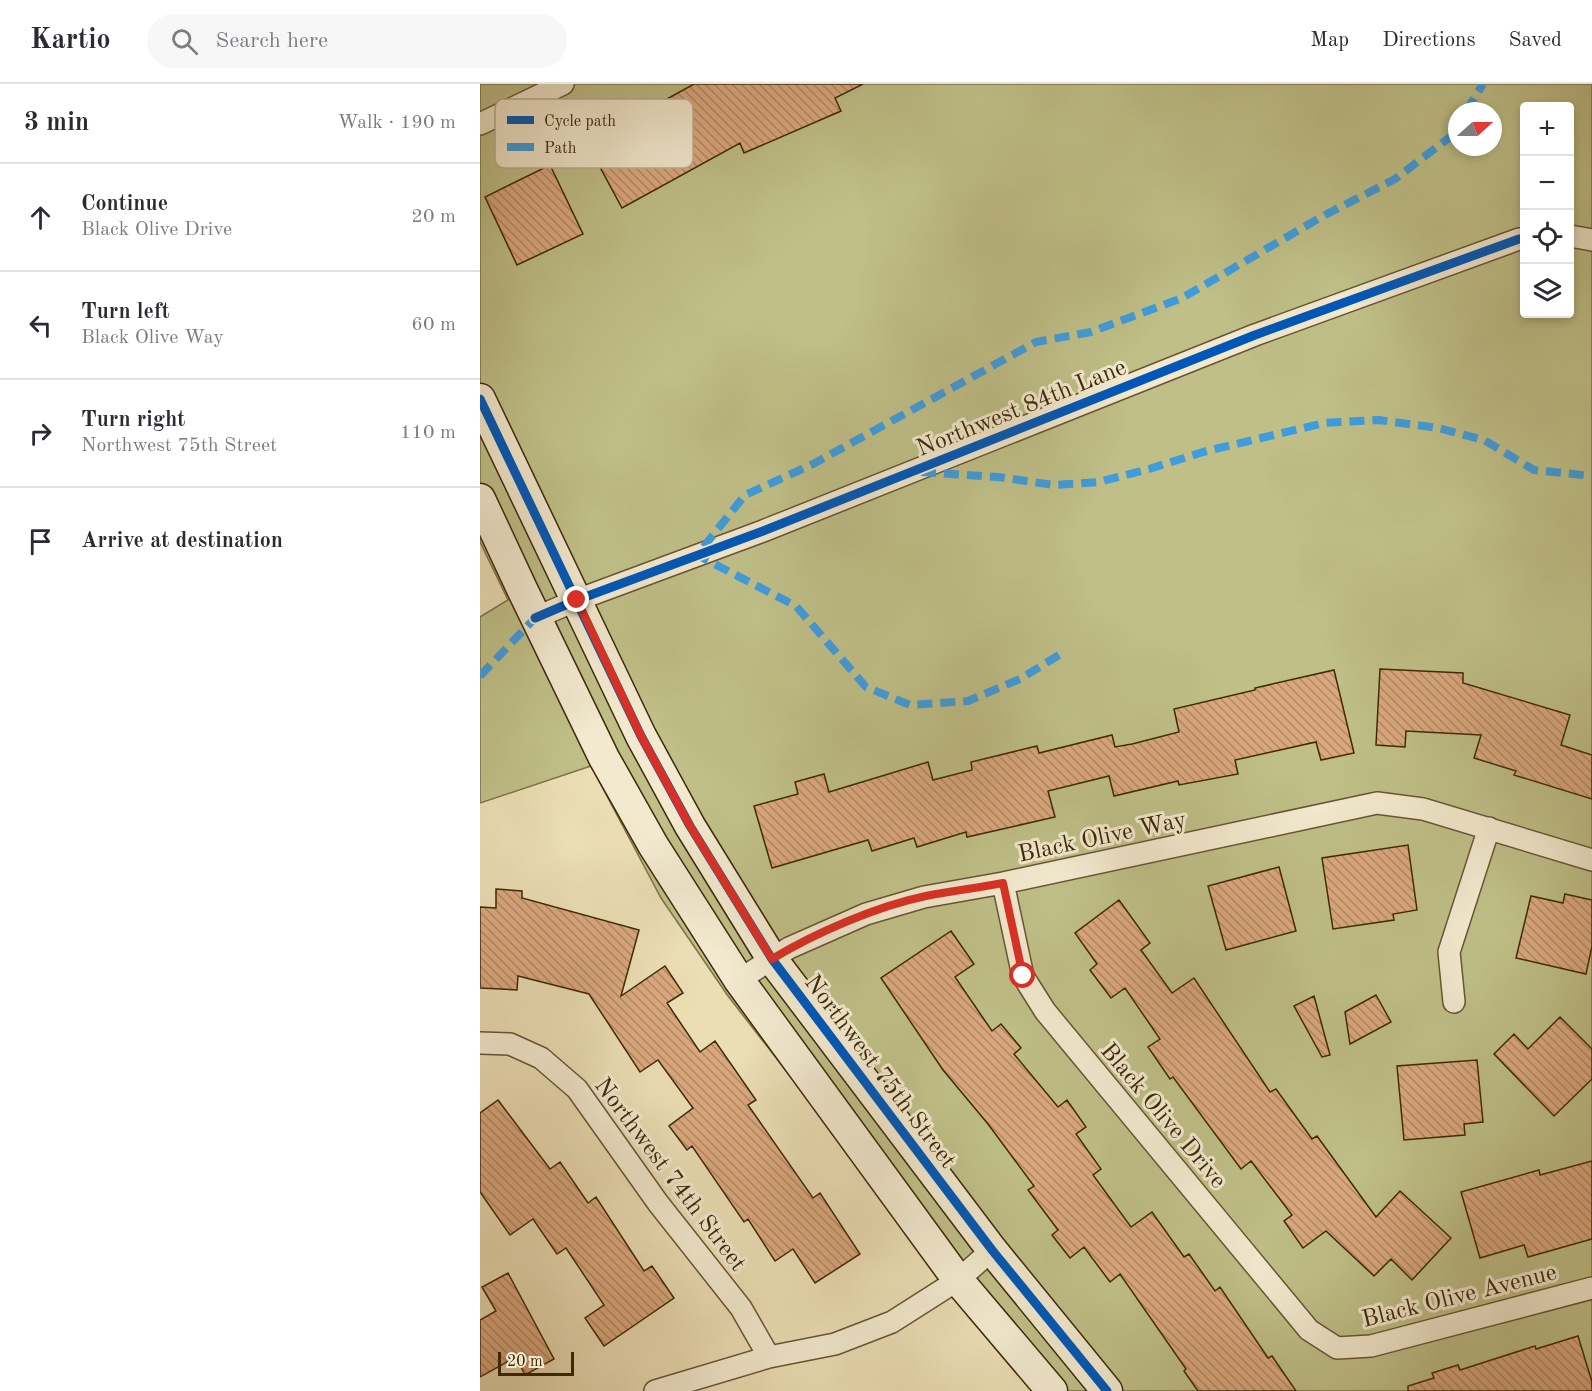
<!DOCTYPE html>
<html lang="en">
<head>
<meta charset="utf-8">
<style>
  :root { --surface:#fff; --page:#f7f7f7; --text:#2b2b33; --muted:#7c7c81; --line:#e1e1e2 }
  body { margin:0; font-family:"Old Standard TT",serif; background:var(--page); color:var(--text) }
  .controls { position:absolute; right:18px; top:18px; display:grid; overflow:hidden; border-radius:6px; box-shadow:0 3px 9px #0003 }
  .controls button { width:54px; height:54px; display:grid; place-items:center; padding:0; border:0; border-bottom:2px solid var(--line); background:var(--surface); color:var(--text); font:30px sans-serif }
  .compass { position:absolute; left:968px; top:18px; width:54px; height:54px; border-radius:50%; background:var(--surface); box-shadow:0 3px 9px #0003; rotate:69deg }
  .scale { position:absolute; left:18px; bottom:15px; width:76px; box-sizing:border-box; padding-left:6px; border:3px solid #3e2808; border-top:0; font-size:16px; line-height:21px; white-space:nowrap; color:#3e2808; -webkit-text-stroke:4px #f2e9ce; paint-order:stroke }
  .stop { position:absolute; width:18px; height:18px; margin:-14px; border:4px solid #d93025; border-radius:50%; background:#fff }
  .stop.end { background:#d93025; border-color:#fff; box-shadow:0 2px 6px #0008 }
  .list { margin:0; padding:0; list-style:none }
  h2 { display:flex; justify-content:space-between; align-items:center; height:78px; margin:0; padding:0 24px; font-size:26px }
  h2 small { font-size:20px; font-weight:400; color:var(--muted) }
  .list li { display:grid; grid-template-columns:39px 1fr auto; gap:18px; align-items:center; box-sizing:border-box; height:108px; padding:0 24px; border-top:2px solid var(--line) }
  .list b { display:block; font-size:22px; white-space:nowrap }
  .list p { margin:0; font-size:20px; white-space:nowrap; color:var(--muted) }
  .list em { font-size:20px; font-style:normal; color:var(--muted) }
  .icon { flex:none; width:33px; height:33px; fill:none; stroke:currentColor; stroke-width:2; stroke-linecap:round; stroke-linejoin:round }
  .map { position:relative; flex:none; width:1112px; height:1307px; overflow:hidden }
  header { display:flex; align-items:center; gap:36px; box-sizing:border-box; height:84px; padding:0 30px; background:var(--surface); border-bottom:2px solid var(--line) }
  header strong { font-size:28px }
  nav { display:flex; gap:33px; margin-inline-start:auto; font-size:21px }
  .search { width:420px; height:54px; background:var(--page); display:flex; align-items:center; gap:15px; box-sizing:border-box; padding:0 21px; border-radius:33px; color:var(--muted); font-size:22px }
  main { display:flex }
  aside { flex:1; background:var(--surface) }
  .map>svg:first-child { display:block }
  .grass { fill:#bfbf87; stroke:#7e7448; stroke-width:1.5; fill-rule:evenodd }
  .building { fill:url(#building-back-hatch); stroke:#3e2808; stroke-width:1.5 }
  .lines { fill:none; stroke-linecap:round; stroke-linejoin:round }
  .street-casing { stroke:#695533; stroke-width:24 }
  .secondary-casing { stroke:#3e2808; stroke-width:33 }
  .street { stroke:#f2e9ce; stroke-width:21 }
  .secondary { stroke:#f2e9ce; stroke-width:30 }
  .quiet { stroke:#3f9cdd; stroke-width:8; stroke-dasharray:15 8; stroke-linecap:butt }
  .cycleway-casing { stroke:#f2e9ce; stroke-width:13 }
  .cycleway { stroke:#0057b8; stroke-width:9 }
  .route { stroke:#d93025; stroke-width:8 }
  .labels { text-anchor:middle; stroke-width:6; stroke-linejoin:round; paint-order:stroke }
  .street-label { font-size:24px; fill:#3e2808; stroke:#f2e9ce }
  .key { fill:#f2e9ce; stroke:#bcaf93; stroke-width:1.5 }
  .key-label { font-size:16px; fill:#3e2808 }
</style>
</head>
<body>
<header>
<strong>Kartio</strong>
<div class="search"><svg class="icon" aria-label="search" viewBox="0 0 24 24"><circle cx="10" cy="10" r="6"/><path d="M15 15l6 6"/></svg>Search here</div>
<nav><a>Map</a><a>Directions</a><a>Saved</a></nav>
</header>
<main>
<aside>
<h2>3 min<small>Walk · 190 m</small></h2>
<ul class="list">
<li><svg class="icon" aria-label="ahead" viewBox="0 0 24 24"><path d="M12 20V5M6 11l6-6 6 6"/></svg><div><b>Continue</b><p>Black Olive Drive</p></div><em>20 m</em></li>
<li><svg class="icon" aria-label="left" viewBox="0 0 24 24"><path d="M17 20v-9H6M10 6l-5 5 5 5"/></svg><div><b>Turn left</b><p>Black Olive Way</p></div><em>60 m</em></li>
<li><svg class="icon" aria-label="right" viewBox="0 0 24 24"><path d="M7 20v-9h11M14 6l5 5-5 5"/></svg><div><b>Turn right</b><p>Northwest 75th Street</p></div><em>110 m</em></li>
<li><svg class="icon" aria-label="arrive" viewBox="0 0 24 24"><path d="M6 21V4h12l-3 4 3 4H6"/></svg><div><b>Arrive at destination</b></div></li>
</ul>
</aside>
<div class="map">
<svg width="1112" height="1307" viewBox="0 0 1112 1307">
  <defs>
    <pattern id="building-back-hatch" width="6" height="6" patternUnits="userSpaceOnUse" patternTransform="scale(1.5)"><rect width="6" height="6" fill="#daa87e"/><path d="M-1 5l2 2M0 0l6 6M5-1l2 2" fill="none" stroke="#b28965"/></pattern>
  </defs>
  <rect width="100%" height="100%" fill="#ebddb4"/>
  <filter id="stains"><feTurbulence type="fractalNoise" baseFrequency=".00333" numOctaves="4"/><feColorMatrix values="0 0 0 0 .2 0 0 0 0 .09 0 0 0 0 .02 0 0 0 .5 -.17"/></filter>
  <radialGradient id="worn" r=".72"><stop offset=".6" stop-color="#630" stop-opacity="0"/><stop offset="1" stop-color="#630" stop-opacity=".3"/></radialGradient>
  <path class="grass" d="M 0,0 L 1112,0 L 1112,1307 L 554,1307 L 248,912 L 181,814 L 111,682 L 0,719 L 0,533 L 28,516 L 0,458 ZM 1044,22 L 1090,22 L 1090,230 L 1044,230 ZM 977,27 L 1013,27 L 1013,63 L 977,63 Z"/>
  <path class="building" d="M 214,0 L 383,0 L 355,14 L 361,27 L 264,69 L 260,59 L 142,124 L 107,59 Z
    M 70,81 L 103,150 L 37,181 L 5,113 Z
    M 900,585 L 983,589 L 983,599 L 1090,631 L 1081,661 L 1112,671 L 1112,715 L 1034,691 L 1036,687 L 994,674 L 1001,651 L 926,647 L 925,663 L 896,661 Z
    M 854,586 L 874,669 L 841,676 L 836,658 L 755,676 L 758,690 L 699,701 L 698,697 L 634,712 L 629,692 L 568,707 L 575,733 L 487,753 L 486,748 L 437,763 L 434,754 L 392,767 L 388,756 L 292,784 L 274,722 L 318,710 L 315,698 L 344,690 L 349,708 L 448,678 L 453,696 L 492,686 L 491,678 L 557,662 L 559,669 L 632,651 L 635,663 L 652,660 L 699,648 L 694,625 L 775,606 L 775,604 Z
    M 928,761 L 937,826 L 913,830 L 914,836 L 853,845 L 842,774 Z
    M 799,783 L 816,847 L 746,866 L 728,802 Z
    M 16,805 L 42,807 L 42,814 L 159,846 L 141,912 L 185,882 L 203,909 L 187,919 L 220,968 L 235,957 L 276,1016 L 268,1021 L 333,1114 L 340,1109 L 380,1170 L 335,1199 L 313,1165 L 295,1177 L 268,1135 L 264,1138 L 212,1062 L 207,1066 L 189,1042 L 213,1024 L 178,976 L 160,988 L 109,910 L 38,892 L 37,906 L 0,904 L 0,823 L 16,824 Z
    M 1085,810 L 1112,816 L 1112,862 L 1106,890 L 1036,874 L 1051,812 L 1083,819 Z
    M 639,816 L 670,859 L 661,866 L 692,909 L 714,894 L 790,1008 L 796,1005 L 832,1055 L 837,1052 L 896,1133 L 920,1107 L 971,1154 L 932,1196 L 911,1175 L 894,1192 L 846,1147 L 823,1164 L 804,1137 L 812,1131 L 771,1077 L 761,1085 L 693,993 L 690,995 L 668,963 L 680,955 L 645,904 L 631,914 L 610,886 L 617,880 L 595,849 Z
    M 471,847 L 494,880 L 475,893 L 512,947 L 521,940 L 541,964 L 534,970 L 578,1023 L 587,1016 L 606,1043 L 596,1050 L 621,1085 L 613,1091 L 651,1143 L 672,1128 L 704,1173 L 709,1170 L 735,1207 L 740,1203 L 788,1274 L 792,1272 L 816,1307 L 718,1307 L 704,1287 L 706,1285 L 640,1190 L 630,1198 L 604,1163 L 590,1174 L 572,1151 L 578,1146 L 548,1106 L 554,1102 L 508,1040 L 463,986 L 401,894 Z
    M 896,911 L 911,938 L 870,960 L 865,928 Z
    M 834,912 L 850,971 L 842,973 L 814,922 Z
    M 1080,933 L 1112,965 L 1112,995 L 1074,1032 L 1014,970 L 1034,950 L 1048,965 Z
    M 997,976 L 1003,1038 L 984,1040 L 985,1051 L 924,1056 L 917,982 Z
    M 18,1016 L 70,1085 L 80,1078 L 108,1119 L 116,1113 L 164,1187 L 172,1182 L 194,1214 L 124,1262 L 105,1234 L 124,1221 L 86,1164 L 77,1170 L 53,1135 L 30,1151 L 0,1108 L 0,1029 Z
    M 1112,1077 L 1112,1155 L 1048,1173 L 1044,1161 L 1000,1174 L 981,1108 L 1059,1086 L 1060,1091 Z
    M 28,1189 L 74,1275 L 45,1291 L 36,1273 L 0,1293 L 0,1236 L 16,1227 L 2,1203 Z
    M 1098,1252 L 1112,1298 L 1112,1307 L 928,1307 L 928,1302 L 954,1294 L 952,1289 L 978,1281 L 980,1286 L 1055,1262 L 1056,1265 Z"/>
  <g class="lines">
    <defs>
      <path id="street" d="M 0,40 L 83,0
        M 1090,152 L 1112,156
        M 55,534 L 97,516 L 283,447 L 775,251 L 1039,155 L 1044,155
        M 523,799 L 543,892 L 565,927 L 829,1246 L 857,1264 L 891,1262 L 1112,1204
        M 259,896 L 309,864 L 386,830 L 444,813 L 523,799 L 897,719 L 943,725 L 1112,776
        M 974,918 L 969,868 L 1009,744
        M 0,959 L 30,960 L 61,974 L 97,1005 L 178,1119 L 261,1224 L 289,1273
        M 175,1307 L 289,1273 L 355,1260 L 412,1238 L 478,1196 L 512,1166"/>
      <path id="secondary" d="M 0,315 L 161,652 L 210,742 L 292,875 L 512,1166 L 627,1307
        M 0,415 L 42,505 L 124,674 L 173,761 L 259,896 L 478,1196 L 572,1307"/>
    </defs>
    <use href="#street" class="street-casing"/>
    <use href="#secondary" class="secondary-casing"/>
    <use href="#street" class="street"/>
    <use href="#secondary" class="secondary"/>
    <path class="quiet" d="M 986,27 L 1003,0
      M 441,388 L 518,393 L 574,401 L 619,398 L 669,385 L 723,368 L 844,339 L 899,336 L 958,344 L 1004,356 L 1054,386 L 1112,392
      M 579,571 L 540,595 L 488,617 L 430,621 L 386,603 L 316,522 L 217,471 L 265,411 L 333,380 L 556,258 L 611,248 L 702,214 L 843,132 L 915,95 L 970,53 L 977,42
      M 0,592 L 55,534"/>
    <defs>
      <path id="cycleway" d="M 0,315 L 161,652 L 210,742 L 292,875 L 512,1166 L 627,1307
        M 55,534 L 97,516 L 283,447 L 775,251 L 1039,155 L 1044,155"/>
    </defs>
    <use href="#cycleway" class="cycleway-casing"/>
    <use href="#cycleway" class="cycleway"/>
  </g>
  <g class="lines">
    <path class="route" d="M 97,516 L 161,652 L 210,742 L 292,875 C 335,849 397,822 446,812 C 471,807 497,804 523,799 L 543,892"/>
  </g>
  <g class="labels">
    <g class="street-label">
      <text transform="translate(541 323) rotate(-22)" y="8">Northwest 84th Lane</text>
      <text transform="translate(622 752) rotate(-12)" y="8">Black Olive Way</text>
      <text transform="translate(401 987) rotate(53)" y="8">Northwest 75th Street</text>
      <text transform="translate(684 1031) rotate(50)" y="8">Black Olive Drive</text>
      <text transform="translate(191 1090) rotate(53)" y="8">Northwest 74th Street</text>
      <text transform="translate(979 1211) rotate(-14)" y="8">Black Olive Avenue</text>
    </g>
  </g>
  <rect x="15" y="15" width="198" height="69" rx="9" class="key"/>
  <rect x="27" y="32" width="27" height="8" fill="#0057b8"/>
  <rect x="27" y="59" width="27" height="8" fill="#3f9cdd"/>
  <g class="key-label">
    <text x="64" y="42">Cycle path</text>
    <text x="64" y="69">Path</text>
  </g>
  <rect width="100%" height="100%" filter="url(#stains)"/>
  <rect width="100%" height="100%" fill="url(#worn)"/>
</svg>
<div class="controls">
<button>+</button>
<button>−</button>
<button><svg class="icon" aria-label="locate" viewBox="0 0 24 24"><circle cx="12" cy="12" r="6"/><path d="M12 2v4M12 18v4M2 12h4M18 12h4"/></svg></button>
<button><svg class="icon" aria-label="layers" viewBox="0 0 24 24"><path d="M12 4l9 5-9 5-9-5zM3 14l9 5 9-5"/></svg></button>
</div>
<svg class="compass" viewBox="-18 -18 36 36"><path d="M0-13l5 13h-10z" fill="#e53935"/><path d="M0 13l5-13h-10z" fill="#7c7c81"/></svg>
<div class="scale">20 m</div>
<div class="stop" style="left:543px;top:892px"></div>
<div class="stop end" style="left:97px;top:516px"></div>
</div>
</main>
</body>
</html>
